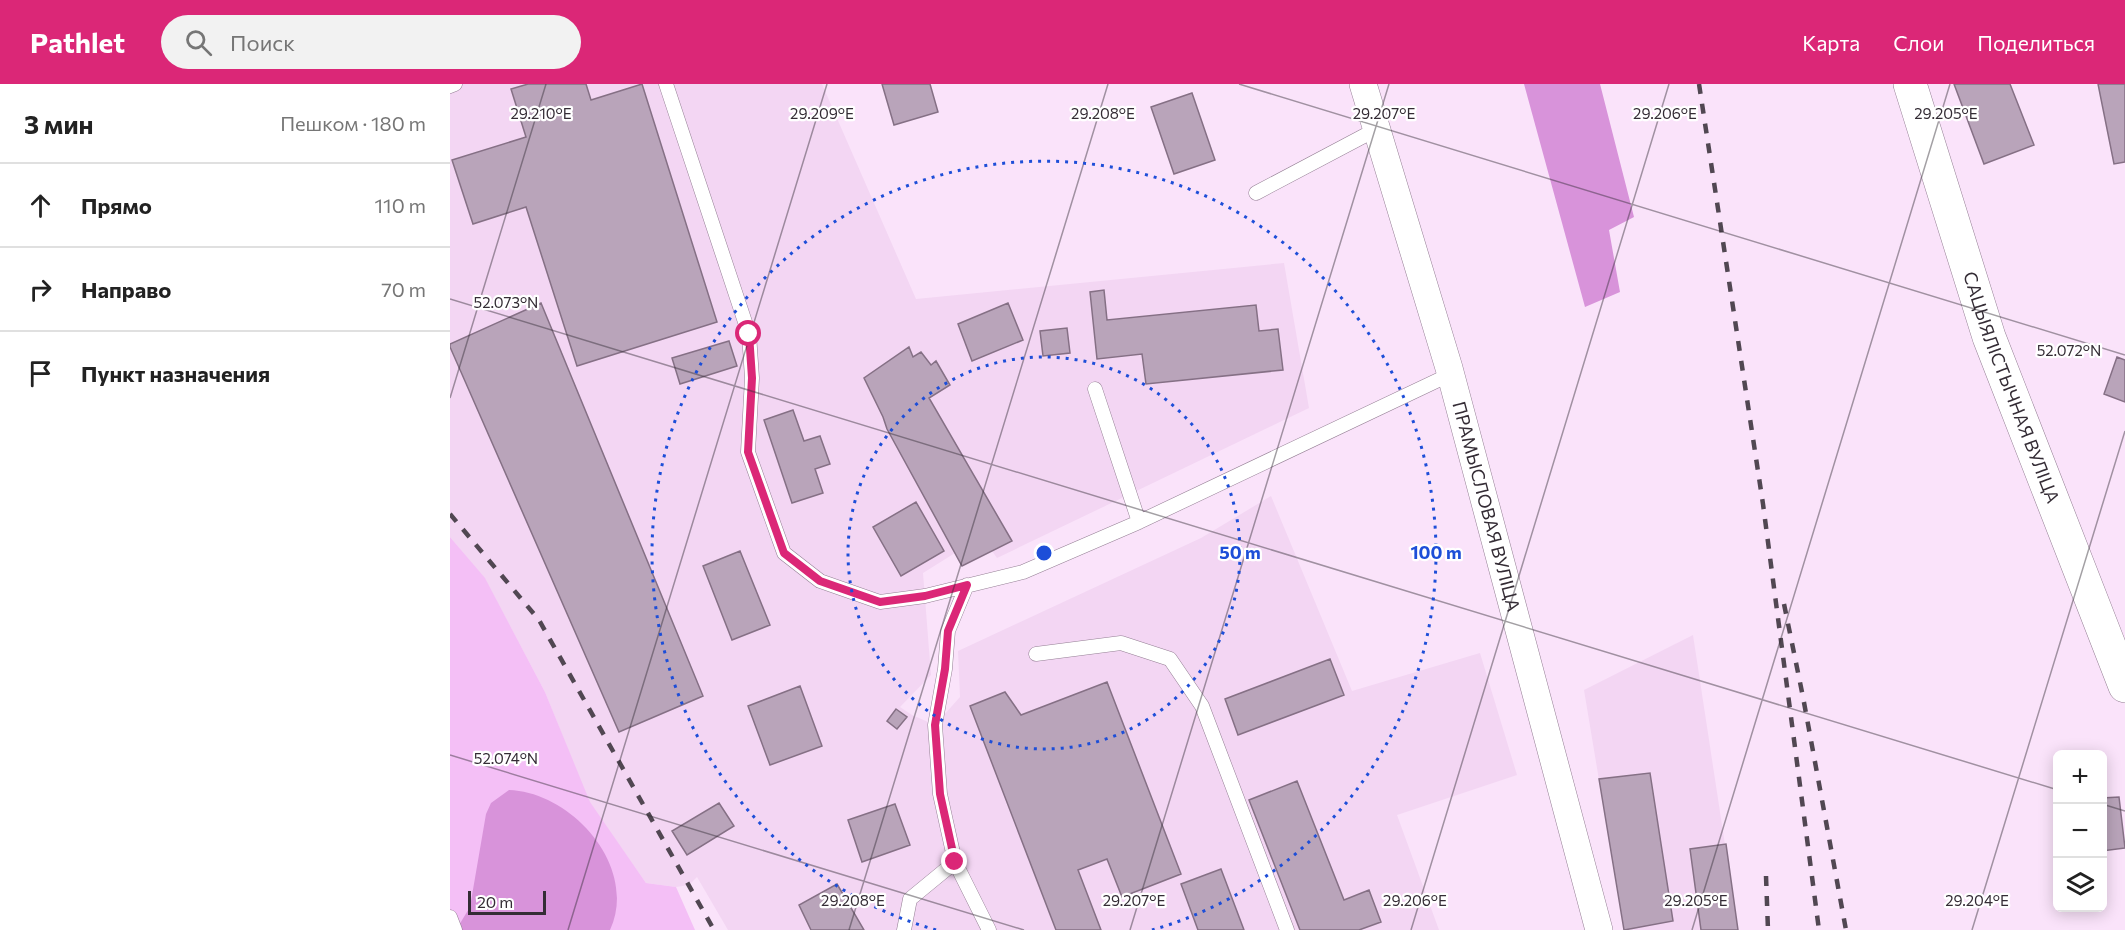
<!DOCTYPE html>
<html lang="ru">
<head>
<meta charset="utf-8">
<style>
  :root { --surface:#fff; --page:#f2f2f2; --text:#222; --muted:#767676; --line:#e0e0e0; --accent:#db2777 }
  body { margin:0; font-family:Commissioner,sans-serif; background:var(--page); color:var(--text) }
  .controls { position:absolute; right:18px; bottom:18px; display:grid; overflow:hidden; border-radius:9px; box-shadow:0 3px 15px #0003 }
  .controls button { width:54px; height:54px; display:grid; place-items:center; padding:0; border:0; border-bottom:2px solid var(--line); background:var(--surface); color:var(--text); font:30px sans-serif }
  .scale { position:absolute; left:18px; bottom:15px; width:78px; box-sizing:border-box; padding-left:6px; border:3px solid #342c35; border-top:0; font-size:16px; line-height:21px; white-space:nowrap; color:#342c35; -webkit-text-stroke:4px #fff; paint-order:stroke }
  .stop { position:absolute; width:18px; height:18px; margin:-14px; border:4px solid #db2777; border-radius:50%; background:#fff }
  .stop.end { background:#db2777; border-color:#fff; box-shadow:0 2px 6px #0008 }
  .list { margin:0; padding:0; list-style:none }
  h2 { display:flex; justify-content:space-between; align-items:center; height:78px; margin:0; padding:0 24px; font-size:26px }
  h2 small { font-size:20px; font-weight:400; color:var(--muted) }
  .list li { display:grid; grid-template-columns:39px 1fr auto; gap:18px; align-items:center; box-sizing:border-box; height:84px; padding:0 24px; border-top:2px solid var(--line) }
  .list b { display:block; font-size:22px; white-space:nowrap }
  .list em { font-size:20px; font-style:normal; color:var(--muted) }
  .icon { flex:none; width:33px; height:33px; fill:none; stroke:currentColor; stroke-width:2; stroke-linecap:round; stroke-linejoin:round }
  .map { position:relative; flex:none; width:1675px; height:846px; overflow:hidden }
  header { display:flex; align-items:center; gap:36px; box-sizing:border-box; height:84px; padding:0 30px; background:var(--accent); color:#fff }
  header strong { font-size:28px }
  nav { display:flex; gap:33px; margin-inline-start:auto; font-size:21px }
  .search { width:420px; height:54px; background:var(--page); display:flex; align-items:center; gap:15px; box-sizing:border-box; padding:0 21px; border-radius:33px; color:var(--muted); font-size:22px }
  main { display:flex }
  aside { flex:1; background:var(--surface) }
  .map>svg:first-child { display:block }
  .built { fill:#f3d6f3 }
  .green { fill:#f4bff6 }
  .forest { fill:#d893da }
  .building { fill:#b9a4ba; stroke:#857085; stroke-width:1.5 }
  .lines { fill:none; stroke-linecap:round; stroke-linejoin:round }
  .service-casing { stroke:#947f94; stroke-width:15 }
  .minor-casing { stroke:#947f94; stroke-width:28 }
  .tertiary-casing { stroke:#947f94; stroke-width:34 }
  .service { stroke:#fff; stroke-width:14 }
  .minor { stroke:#fff; stroke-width:27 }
  .tertiary { stroke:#fff; stroke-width:33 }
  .rail { stroke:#514752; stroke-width:4.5; stroke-dasharray:10 10; stroke-linecap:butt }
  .route { stroke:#db2777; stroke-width:8 }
  .ticks { fill:none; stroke:#342c35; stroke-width:1.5; stroke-opacity:0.45 }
  .ring { fill:none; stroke:#1d4ed8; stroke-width:3; stroke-dasharray:3 6 }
  .labels { text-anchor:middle; stroke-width:4.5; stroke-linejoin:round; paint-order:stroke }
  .street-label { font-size:18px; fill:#342c35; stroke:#fff }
  .ticks-label { font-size:15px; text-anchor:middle; fill:#342c35; stroke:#fff; stroke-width:4.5; stroke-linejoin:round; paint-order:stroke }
  .centre { fill:#1d4ed8; stroke:#fff; stroke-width:3 }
  .ring-label { font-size:18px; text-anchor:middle; font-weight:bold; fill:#1d4ed8; stroke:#fff; stroke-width:4.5; stroke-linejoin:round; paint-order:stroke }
</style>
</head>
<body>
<header>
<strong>Pathlet</strong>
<div class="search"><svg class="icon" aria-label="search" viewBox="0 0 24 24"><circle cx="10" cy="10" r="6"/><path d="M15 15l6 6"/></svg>Поиск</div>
<nav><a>Карта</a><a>Слои</a><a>Поделиться</a></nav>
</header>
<main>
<aside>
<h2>3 мин<small>Пешком · 180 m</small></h2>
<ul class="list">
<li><svg class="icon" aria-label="ahead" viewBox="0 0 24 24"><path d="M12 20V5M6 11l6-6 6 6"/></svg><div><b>Прямо</b></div><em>110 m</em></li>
<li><svg class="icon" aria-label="right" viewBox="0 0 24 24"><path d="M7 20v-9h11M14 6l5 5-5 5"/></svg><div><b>Направо</b></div><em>70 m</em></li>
<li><svg class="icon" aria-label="arrive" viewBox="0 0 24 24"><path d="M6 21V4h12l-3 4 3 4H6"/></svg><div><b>Пункт назначения</b></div></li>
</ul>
</aside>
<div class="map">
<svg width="1675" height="846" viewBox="0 0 1675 846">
  <rect width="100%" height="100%" fill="#fae3fa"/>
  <path class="built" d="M 0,0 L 372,0 L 466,215 L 834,179 L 859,324 L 547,474 L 542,467 L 512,482 L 505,469 L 473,489 L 481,591 L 450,623 L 462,631 L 485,641 L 510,613 L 508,567 L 751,454 L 821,412 L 902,607 L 1030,569 L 1067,691 L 947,731 L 989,846 L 278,846 L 247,793 L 239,801 L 226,803 L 196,799 L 139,718 L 95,608 L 35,495 L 0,453 Z
    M 1243,551 L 1288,846 L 1174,846 L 1134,606 Z"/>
  <path class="green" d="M 0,453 L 35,494 L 95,608 L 140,718 L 196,799 L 226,803 L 245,846 L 0,846 Z"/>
  <path class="forest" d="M 1074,0 L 1150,0 L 1184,133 L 1159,146 L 1170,208 L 1135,223 Z
    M 59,706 C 122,708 189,783 160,846 L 6,846 L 20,823 L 36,730 L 41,719 Z"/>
  <path class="building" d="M 78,0 L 136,0 L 141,16 L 192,0 L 267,238 L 127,282 L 76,123 L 23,140 L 2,76 L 76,53 L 61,5 Z
    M 432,0 L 480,0 L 488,28 L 444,41 Z
    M 1504,0 L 1560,0 L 1584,61 L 1534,80 Z
    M 1648,0 L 1675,0 L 1675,78 L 1664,80 Z
    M 742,9 L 765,76 L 724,90 L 701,23 Z
    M 654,206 L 657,236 L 806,221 L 809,247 L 828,245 L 833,286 L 696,300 L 692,270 L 647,275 L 640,208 Z
    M 91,219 L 253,612 L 169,648 L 0,263 L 0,260 Z
    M 558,219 L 573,256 L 522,277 L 508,240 Z
    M 617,244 L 620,269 L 593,272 L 590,247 Z
    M 279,257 L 287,282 L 230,300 L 222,274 Z
    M 459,263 L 463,273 L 471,268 L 481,281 L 486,277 L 500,301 L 479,314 L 562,457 L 512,482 L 437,345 L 433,333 L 414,294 Z
    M 1667,273 L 1675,276 L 1675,318 L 1654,310 Z
    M 343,326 L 354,357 L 370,352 L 380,380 L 365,385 L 373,409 L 342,419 L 314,336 Z
    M 466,418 L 494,467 L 451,492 L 423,443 Z
    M 290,467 L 320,541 L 282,556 L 253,482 Z
    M 880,575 L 894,611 L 788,651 L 775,615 Z
    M 657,598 L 731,790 L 672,813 L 657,775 L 628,786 L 651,846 L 606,846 L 520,622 L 555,608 L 571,631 Z
    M 350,602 L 372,662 L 320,681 L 298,622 Z
    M 446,625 L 457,633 L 447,645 L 437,637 Z
    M 1200,689 L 1223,837 L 1174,846 L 1149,695 Z
    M 847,697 L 894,816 L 919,806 L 931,838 L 909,846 L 850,846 L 799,716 Z
    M 1669,713 L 1675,764 L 1652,767 L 1652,714 Z
    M 269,719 L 284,742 L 237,771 L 222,747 Z
    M 445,720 L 460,761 L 412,778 L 398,736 Z
    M 1276,760 L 1288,846 L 1251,846 L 1240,765 Z
    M 771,785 L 794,846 L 748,846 L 731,800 Z
    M 387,800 L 414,846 L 361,846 L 349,821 Z"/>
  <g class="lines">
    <defs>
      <path id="service" d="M 216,0 L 299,250 L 302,294 L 298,368 L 334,469 L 370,497 L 430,518 L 475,512 L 573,488 L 689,438 L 1001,290
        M 0,2 L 5,0
        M 806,109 L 927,45
        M 645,305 L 689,438
        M 517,501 L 498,547 L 495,585 L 485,641 L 490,710 L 505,778 L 539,846
        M 586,570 L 671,559 L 720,575 L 752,622 L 837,846
        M 0,833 L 5,846
        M 454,846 L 460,815 L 505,778"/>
      <g id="minor">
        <path id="s1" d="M 913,0 L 999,284 L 1149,846"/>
      </g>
      <g id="tertiary">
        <path id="s2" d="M 1460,0 L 1539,253 L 1675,602"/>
      </g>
    </defs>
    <use href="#service" class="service-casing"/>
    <use href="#minor" class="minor-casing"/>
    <use href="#tertiary" class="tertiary-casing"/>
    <use href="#service" class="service"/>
    <use href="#minor" class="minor"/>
    <use href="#tertiary" class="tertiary"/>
    <path class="rail" d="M 1249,0 L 1313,420 L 1369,846
      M 0,430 L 89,536 L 264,846
      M 1334,520 L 1353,613 L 1396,846
      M 1316,792 L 1318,846"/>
  </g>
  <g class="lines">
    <path class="route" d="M 299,250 L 302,294 L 298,368 L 334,469 L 370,497 L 430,518 L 475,512 L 517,501 L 498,547 L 495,585 L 485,641 L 490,710 L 505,778"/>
  </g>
  <path class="ticks" d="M 789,0 L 1675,271M 0,215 L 1608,706M 0,314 L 96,0M 0,671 L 574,846M 1652,720 L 1675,727M 118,846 L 377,0M 399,846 L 658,0M 680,846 L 939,0M 961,846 L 1219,0M 1242,846 L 1500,0M 1522,846 L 1675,347"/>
  <g class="ring">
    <circle cx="594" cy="469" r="196"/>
    <path d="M486 846A392 392 0 1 1 702 846"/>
  </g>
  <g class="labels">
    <g class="street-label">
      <text dy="6" stroke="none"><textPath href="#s2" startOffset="320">САЦЫЯЛІСТЫЧНАЯ ВУЛІЦА</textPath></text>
      <text dy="6" stroke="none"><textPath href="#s1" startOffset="440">ПРАМЫСЛОВАЯ ВУЛІЦА</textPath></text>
    </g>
  </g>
  <g class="ticks-label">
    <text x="91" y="35">29.210°E</text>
    <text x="372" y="35">29.209°E</text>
    <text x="653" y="35">29.208°E</text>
    <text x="934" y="35">29.207°E</text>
    <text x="1215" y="35">29.206°E</text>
    <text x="1496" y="35">29.205°E</text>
    <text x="56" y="224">52.073°N</text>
    <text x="1619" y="272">52.072°N</text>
    <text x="56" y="680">52.074°N</text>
    <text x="403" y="822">29.208°E</text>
    <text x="684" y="822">29.207°E</text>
    <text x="965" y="822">29.206°E</text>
    <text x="1246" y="822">29.205°E</text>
    <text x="1527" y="822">29.204°E</text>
  </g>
  <circle cx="594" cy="469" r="9" class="centre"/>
  <g class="ring-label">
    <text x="790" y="475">50 m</text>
    <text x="986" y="475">100 m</text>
  </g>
</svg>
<div class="controls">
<button>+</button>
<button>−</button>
<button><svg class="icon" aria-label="layers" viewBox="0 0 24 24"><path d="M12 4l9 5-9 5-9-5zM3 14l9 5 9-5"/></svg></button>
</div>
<div class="scale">20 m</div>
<div class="stop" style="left:299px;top:250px"></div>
<div class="stop end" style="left:505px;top:778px"></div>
</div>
</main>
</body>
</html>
